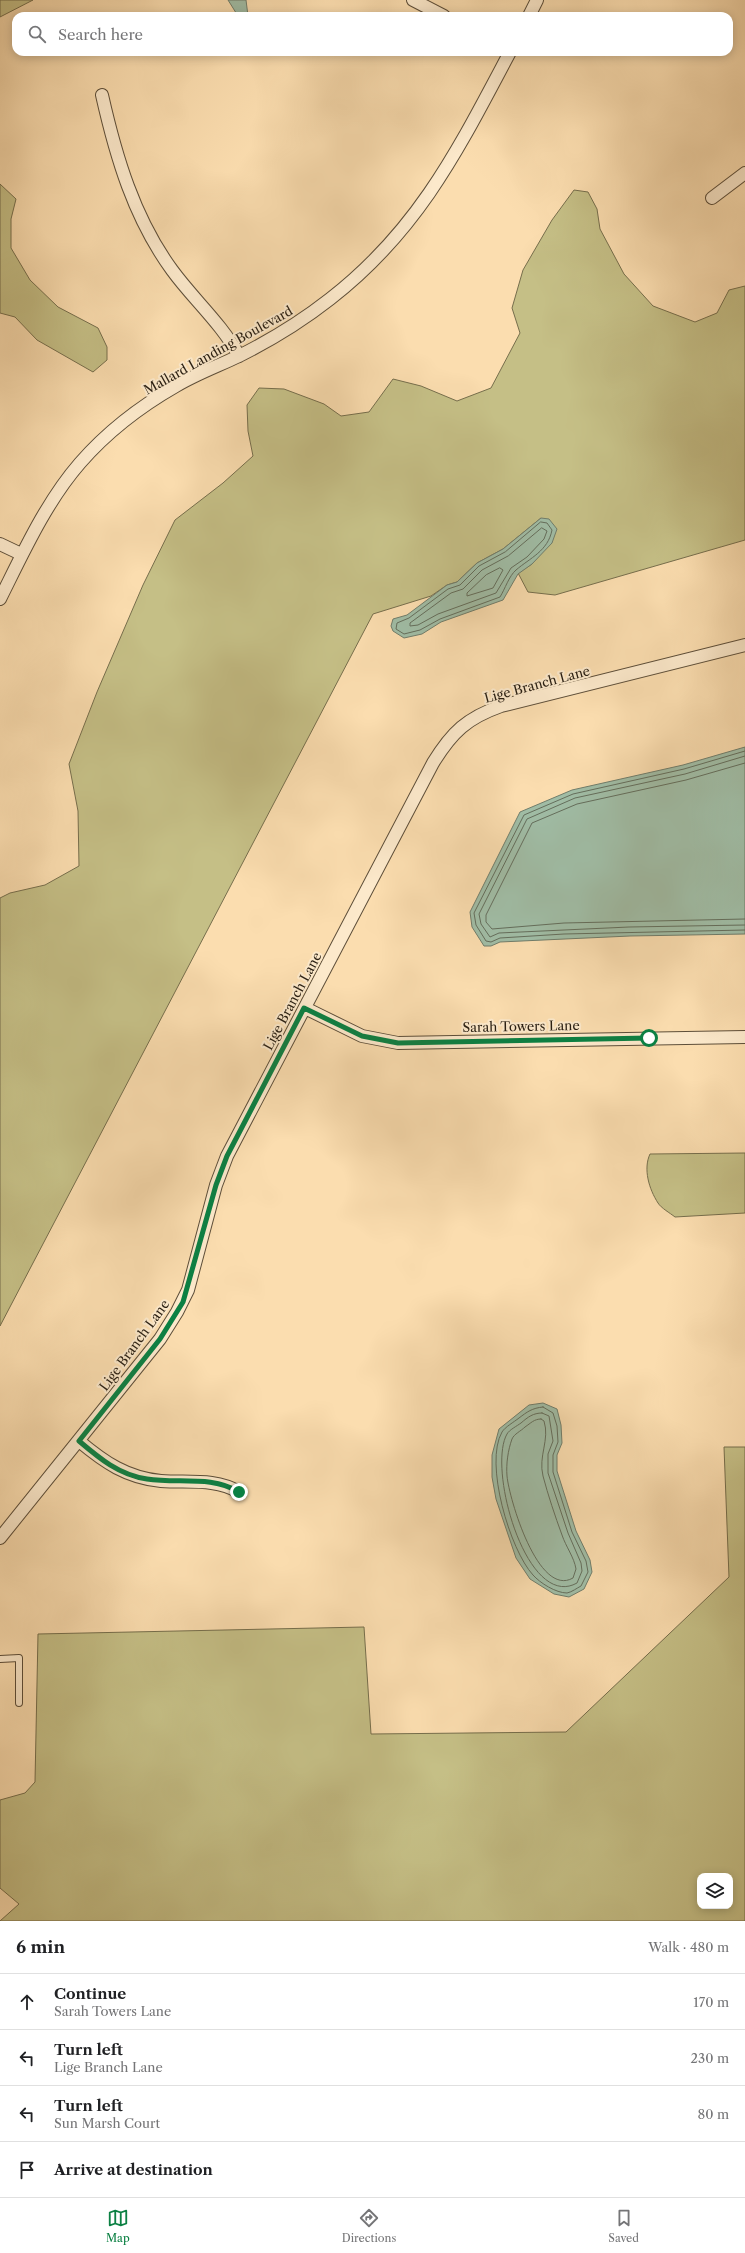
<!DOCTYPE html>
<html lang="en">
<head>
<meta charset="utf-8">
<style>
  :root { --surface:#fff; --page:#f2f2f2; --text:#202124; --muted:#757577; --line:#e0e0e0; --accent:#0b8043 }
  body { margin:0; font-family:"Libre Caslon Text",serif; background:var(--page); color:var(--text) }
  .controls { position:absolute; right:12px; bottom:12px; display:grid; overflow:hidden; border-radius:8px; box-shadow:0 2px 10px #0003 }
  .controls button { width:36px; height:36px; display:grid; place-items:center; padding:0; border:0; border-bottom:1px solid var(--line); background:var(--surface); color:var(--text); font:20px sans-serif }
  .stop { position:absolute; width:12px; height:12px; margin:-9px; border:3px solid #0b8043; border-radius:50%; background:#fff }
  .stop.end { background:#0b8043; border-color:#fff; box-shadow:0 1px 4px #0008 }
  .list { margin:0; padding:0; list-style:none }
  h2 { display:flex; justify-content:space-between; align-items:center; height:52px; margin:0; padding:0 16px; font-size:17px }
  h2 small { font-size:13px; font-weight:400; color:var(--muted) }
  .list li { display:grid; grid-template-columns:26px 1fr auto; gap:12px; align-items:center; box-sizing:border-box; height:56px; padding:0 16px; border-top:1px solid var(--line) }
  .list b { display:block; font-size:15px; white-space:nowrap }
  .list p { margin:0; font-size:13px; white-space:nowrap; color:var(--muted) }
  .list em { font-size:13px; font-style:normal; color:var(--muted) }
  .icon { flex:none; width:22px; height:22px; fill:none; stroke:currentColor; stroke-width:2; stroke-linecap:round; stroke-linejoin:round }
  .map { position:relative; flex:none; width:745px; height:1921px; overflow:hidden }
  .search { position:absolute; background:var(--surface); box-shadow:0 2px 10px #0003; left:12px; right:12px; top:12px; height:44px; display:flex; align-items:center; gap:10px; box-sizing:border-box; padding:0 14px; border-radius:12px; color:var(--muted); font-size:15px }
  .sheet { height:276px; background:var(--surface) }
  nav { display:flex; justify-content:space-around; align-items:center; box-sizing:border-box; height:56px; border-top:1px solid var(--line); background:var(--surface); font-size:11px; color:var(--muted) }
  nav a { display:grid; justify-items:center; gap:2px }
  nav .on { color:var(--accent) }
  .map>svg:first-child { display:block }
  .green { fill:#c5bf86; stroke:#766e4c; fill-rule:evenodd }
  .water { fill:#a0bda6; stroke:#707d6b }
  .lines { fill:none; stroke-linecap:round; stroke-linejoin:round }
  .shore { stroke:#646e5c; stroke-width:1 }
  .service-casing { stroke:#5d4e39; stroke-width:8 }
  .minor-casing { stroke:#5d4e39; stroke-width:14 }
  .service { stroke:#fce9cb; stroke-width:6 }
  .minor { stroke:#fce9cb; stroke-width:12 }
  .route { stroke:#0b8043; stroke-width:5 }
  .labels { text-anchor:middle; stroke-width:4; stroke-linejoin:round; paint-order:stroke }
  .street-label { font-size:13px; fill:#281e12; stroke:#fce9cb }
</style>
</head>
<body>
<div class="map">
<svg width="745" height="1921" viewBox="0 0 745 1921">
  <rect width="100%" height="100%" fill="#fbddaf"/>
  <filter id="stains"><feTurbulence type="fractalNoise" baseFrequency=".005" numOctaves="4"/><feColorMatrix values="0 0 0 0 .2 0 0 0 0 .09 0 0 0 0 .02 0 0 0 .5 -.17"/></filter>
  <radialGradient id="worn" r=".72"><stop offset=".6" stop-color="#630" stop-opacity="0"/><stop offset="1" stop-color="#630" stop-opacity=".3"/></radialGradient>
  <path class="green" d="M 0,0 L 33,0 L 0,17 Z
    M 0,184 L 16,199 L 11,219 L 11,248 L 30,280 L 58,307 L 98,328 L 107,347 L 107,360 L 93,372 L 37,340 L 15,317 L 0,313 Z
    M 574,190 L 588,192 L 597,209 L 600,229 L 624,274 L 653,306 L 695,322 L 717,313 L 729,290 L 745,286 L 745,540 L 555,595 L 528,592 L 518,573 L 532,564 L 541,518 L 503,549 L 477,563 L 457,582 L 447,585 L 431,596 L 373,614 L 0,1326 L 0,898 L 10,893 L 45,885 L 79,866 L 78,811 L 69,764 L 97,692 L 143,585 L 175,520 L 223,483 L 253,456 L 248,431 L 247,405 L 259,388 L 284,389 L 324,404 L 341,416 L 369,412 L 393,379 L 421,386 L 457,401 L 491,388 L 520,333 L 512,308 L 523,270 L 552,220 Z
    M 745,1153 L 745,1213 L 675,1217 C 670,1213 661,1208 658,1203 C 649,1189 643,1169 650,1154 Z
    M 724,1447 L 745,1447 L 745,1921 L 0,1921 L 19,1904 L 0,1888 L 0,1800 L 25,1793 L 35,1782 L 38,1634 L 364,1627 L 371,1734 L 566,1732 L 729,1577 ZM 700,1876 L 730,1876 L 730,1906 L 700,1906 Z"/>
  <path class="water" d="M 228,0 L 246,0 L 248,16 L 238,16 Z
    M 541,518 L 549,519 L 557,529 L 552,543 L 532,564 L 518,574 L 503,600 L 441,622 L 422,634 L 404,638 L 393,631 L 391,626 L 393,619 L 407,615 L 447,585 L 457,582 L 477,563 L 503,549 Z
    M 745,747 L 745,934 L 630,936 L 500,942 L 491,946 L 484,946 L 472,927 L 470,912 L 520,812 L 572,790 L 683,765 Z
    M 543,1403 L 557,1409 L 561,1425 L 562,1443 L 557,1455 L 557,1471 L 576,1531 L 590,1560 L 592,1572 L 584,1589 L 569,1597 L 554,1594 L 530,1579 L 516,1558 L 496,1499 L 492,1477 L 492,1455 L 499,1429 L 529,1405 Z"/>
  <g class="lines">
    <path class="shore" d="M 541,522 L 547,523 L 552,530 C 548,551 530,558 516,570 C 509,576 505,589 500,597 L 440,619 L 420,630 L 404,634 L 396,629 L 397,623 L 409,618 L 448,589 L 460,585 L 479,566 L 505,552 Z
      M 542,528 L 547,531 L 544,539 L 527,557 L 511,568 L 496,593 L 438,614 L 418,625 L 410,626 L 410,623 L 451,593 L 463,589 L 482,570 L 508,556 Z
      M 500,568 L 503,570 L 493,588 L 467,596 L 467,593 L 486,575 Z
      M 745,751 L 684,769 L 573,794 L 524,815 L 474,913 L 476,925 L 486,941 L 491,942 L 500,938 L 564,934 L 745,930
      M 745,756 L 685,774 L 575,798 L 527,819 L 479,914 L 481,924 L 490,937 L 499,933 L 629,927 L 745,925
      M 745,763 L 686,780 L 577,804 L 532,823 L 486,915 L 486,922 L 492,929 L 564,923 L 745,919
      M 543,1407 L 553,1413 L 557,1426 L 558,1442 L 553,1455 L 553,1472 L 572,1532 L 586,1561 L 588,1572 L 581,1586 C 577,1588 572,1592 567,1593 C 556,1593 540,1583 533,1575 C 510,1550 484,1463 502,1432 C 505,1427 514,1422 519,1418 C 527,1412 532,1408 543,1407 Z
      M 542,1413 L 549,1416 L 553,1441 L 548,1454 L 548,1473 L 568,1533 L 581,1563 L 582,1571 L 577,1583 C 527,1611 487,1469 507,1434 C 509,1430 517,1426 521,1423 C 528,1417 533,1413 542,1413 Z
      M 541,1419 L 544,1421 C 550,1440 538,1456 543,1476 C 548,1495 555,1516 562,1535 C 566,1547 574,1557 576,1569 L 573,1578 C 538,1598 509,1498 507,1476 C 506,1464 508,1450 512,1439 C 514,1434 521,1431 525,1427 C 531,1423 534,1419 541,1419 Z"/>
    <defs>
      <path id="service" d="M 0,1659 L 19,1658 L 19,1703"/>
      <path id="minor" d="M 413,0 L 444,16
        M 529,16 L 537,0
        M 102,95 C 116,157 134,218 172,270 C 193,299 222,324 239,356
        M 712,198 L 745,173
        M 0,544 L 21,554
        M 0,599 C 23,553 46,502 80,463 C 107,432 141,406 176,386 C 196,374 218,366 239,356 C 271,340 302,321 330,299 C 419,230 459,148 510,52
        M 305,1008 L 362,1036 L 398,1043 L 745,1037
        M 79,1441 C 104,1462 127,1478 161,1481 C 188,1483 215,1478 239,1492
        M 0,1538 L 160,1339 L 177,1312 L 188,1290 L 216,1185 L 227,1156 L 433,763 C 452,732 467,718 501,706 L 745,645"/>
    </defs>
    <use href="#service" class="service-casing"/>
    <use href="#minor" class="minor-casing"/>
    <use href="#service" class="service"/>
    <use href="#minor" class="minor"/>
  </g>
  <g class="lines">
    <path class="route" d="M 239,1492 C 211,1475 178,1484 147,1479 C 119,1475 99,1458 79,1441 L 160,1339 L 183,1302 L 216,1185 L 227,1156 L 304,1008 L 362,1036 L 398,1043 L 649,1038"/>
  </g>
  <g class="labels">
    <g class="street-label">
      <text transform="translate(218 350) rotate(-29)" y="5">Mallard Landing Boulevard</text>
      <text transform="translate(537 684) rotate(-15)" y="5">Lige Branch Lane</text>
      <text transform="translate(292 1001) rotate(-62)" y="5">Lige Branch Lane</text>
      <text transform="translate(521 1026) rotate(-1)" y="5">Sarah Towers Lane</text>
      <text transform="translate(134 1345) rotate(-54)" y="5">Lige Branch Lane</text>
    </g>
  </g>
  <rect width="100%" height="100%" filter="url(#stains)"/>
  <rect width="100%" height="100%" fill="url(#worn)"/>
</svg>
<div class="controls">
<button><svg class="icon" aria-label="layers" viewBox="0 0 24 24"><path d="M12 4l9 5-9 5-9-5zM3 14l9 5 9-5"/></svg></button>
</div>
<div class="stop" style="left:649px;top:1038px"></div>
<div class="stop end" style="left:239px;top:1492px"></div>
<div class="search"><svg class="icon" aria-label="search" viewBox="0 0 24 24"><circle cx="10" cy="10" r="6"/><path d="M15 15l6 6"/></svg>Search here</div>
</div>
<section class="sheet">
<h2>6 min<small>Walk · 480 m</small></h2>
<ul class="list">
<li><svg class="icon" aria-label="ahead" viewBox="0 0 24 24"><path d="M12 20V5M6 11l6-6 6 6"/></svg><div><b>Continue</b><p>Sarah Towers Lane</p></div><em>170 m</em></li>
<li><svg class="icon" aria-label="left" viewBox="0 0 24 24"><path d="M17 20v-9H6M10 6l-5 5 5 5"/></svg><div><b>Turn left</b><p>Lige Branch Lane</p></div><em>230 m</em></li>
<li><svg class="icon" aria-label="left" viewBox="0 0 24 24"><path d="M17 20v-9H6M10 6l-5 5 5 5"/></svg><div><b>Turn left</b><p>Sun Marsh Court</p></div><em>80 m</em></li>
<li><svg class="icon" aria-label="arrive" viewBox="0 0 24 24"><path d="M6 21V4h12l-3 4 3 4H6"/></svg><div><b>Arrive at destination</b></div></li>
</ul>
</section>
<nav>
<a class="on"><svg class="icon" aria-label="map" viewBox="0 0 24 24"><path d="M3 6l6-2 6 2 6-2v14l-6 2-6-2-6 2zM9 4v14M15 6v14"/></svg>Map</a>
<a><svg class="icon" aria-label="directions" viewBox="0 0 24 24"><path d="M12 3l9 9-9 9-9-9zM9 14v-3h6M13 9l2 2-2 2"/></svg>Directions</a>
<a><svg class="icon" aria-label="saved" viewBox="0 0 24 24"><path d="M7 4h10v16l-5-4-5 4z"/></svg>Saved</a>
</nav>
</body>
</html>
